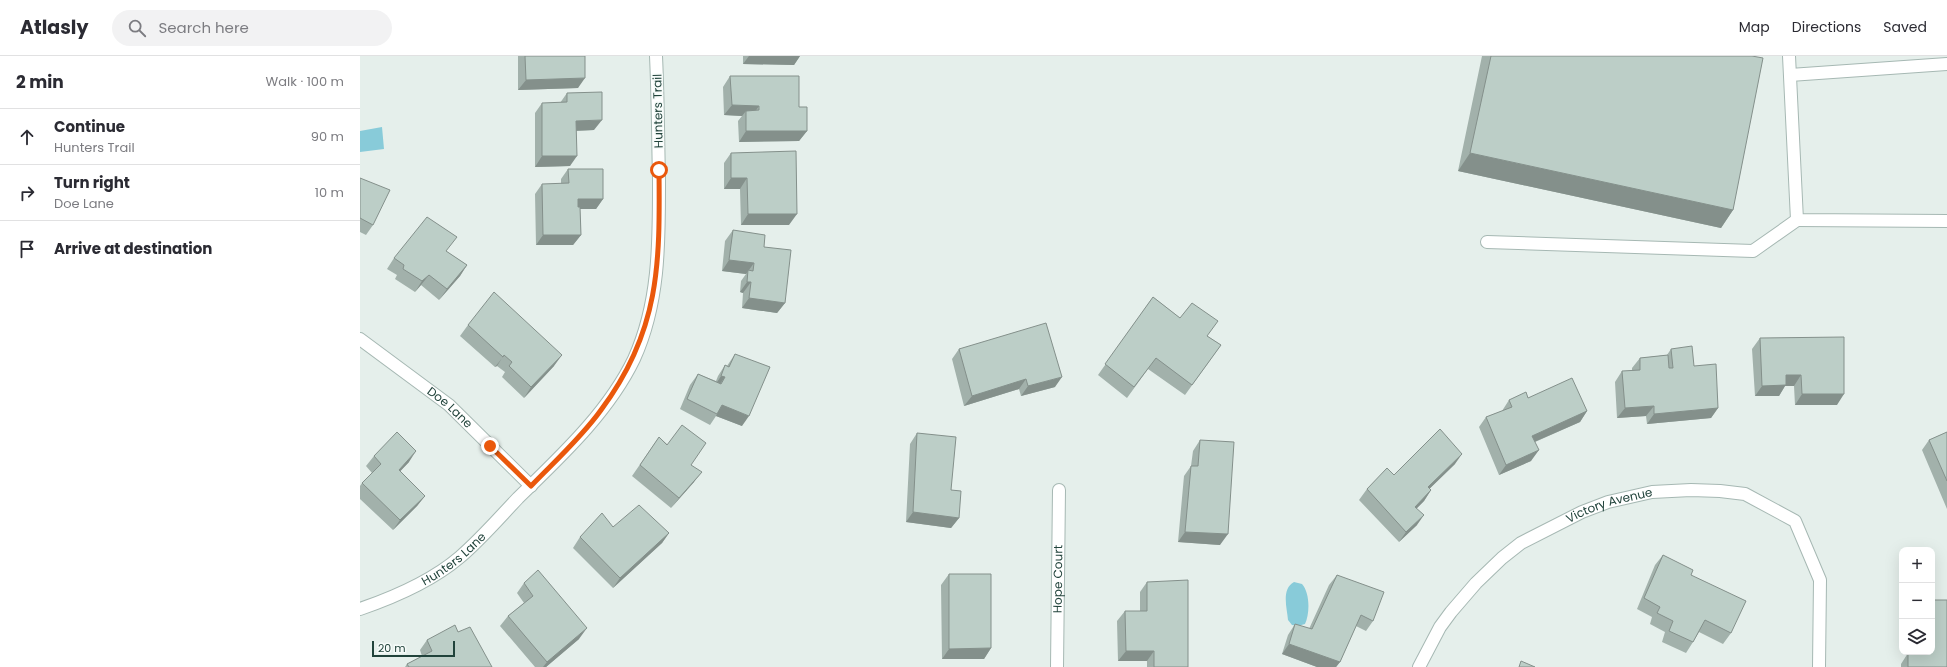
<!DOCTYPE html>
<html lang="en">
<head>
<meta charset="utf-8">
<style>
  :root { --surface:#fff; --page:#f2f2f3; --text:#2b2b33; --muted:#7c7c81; --line:#e1e1e2 }
  body { margin:0; font-family:Poppins,sans-serif; background:var(--page); color:var(--text) }
  .controls { position:absolute; right:12px; bottom:12px; display:grid; overflow:hidden; border-radius:8px; box-shadow:0 4px 16px #0002 }
  .controls button { width:36px; height:36px; display:grid; place-items:center; padding:0; border:0; border-bottom:1px solid var(--line); background:var(--surface); color:var(--text); font:20px sans-serif }
  .scale { position:absolute; left:12px; bottom:10px; width:83px; box-sizing:border-box; padding-left:4px; border:2px solid #21433b; border-top:0; font-size:11px; line-height:14px; white-space:nowrap; color:#21433b; -webkit-text-stroke:3px #f6fbf9; paint-order:stroke }
  .stop { position:absolute; width:12px; height:12px; margin:-9px; border:3px solid #ea580c; border-radius:50%; background:#fff }
  .stop.end { background:#ea580c; border-color:#fff; box-shadow:0 1px 4px #0008 }
  .list { margin:0; padding:0; list-style:none }
  h2 { display:flex; justify-content:space-between; align-items:center; height:52px; margin:0; padding:0 16px; font-size:17px }
  h2 small { font-size:13px; font-weight:400; color:var(--muted) }
  .list li { display:grid; grid-template-columns:26px 1fr auto; gap:12px; align-items:center; box-sizing:border-box; height:56px; padding:0 16px; border-top:1px solid var(--line) }
  .list b { display:block; font-size:15px; white-space:nowrap }
  .list p { margin:0; font-size:13px; white-space:nowrap; color:var(--muted) }
  .list em { font-size:13px; font-style:normal; color:var(--muted) }
  .icon { flex:none; width:22px; height:22px; fill:none; stroke:currentColor; stroke-width:2; stroke-linecap:round; stroke-linejoin:round }
  .map { position:relative; flex:none; width:1587px; height:611px; overflow:hidden }
  header { display:flex; align-items:center; gap:24px; box-sizing:border-box; height:56px; padding:0 20px; background:var(--surface); border-bottom:1px solid var(--line) }
  header strong { font-size:19px }
  nav { display:flex; gap:22px; margin-inline-start:auto; font-size:14px }
  .search { width:280px; height:36px; background:var(--page); display:flex; align-items:center; gap:10px; box-sizing:border-box; padding:0 14px; border-radius:22px; color:var(--muted); font-size:15px }
  main { display:flex }
  aside { flex:1; background:var(--surface) }
  .map>svg:first-child { display:block }
  .water { fill:#88cbd9 }
  .lines { fill:none; stroke-linecap:round; stroke-linejoin:round }
  .minor-casing { stroke:#a6b8b3; stroke-width:14 }
  .minor { stroke:#fff; stroke-width:12 }
  .wall { fill:#a2b1ab }
  .shaded-wall { fill:#84908b }
  .building { fill:#bccec7; stroke:#84908b }
  .route { stroke:#ea580c; stroke-width:5 }
  .labels { text-anchor:middle; stroke-width:3; stroke-linejoin:round; paint-order:stroke }
  .street-label { font-size:12px; fill:#21433b; stroke:#f6fbf9 }
</style>
</head>
<body>
<header>
<strong>Atlasly</strong>
<div class="search"><svg class="icon" aria-label="search" viewBox="0 0 24 24"><circle cx="10" cy="10" r="6"/><path d="M15 15l6 6"/></svg>Search here</div>
<nav><a>Map</a><a>Directions</a><a>Saved</a></nav>
</header>
<main>
<aside>
<h2>2 min<small>Walk · 100 m</small></h2>
<ul class="list">
<li><svg class="icon" aria-label="ahead" viewBox="0 0 24 24"><path d="M12 20V5M6 11l6-6 6 6"/></svg><div><b>Continue</b><p>Hunters Trail</p></div><em>90 m</em></li>
<li><svg class="icon" aria-label="right" viewBox="0 0 24 24"><path d="M7 20v-9h11M14 6l5 5-5 5"/></svg><div><b>Turn right</b><p>Doe Lane</p></div><em>10 m</em></li>
<li><svg class="icon" aria-label="arrive" viewBox="0 0 24 24"><path d="M6 21V4h12l-3 4 3 4H6"/></svg><div><b>Arrive at destination</b></div></li>
</ul>
</aside>
<div class="map">
<svg width="1587" height="611" viewBox="0 0 1587 611">
  <rect width="100%" height="100%" fill="#e5efeb"/>
  <path class="water" d="M 22,71 L 24,93 L 0,96 L 0,75 Z
    M 934,526 L 942,528 C 950,537 950,557 945,568 L 938,570 L 932,569 L 928,564 C 927,552 921,533 934,526 Z"/>
  <g class="lines">
    <defs>
      <g id="minor">
        <path d="M 1429,0 L 1437,164 L 1587,165"/>
        <path d="M 1430,19 L 1587,8"/>
        <path d="M 1127,186 L 1393,195 L 1437,164"/>
        <path id="s1" d="M 0,283 L 89,349 L 171,430"/>
        <path id="s2" d="M 0,553 C 35,541 72,525 100,501 C 121,483 139,462 158,442 C 200,401 248,357 274,303 C 300,246 299,184 299,124 C 298,82 298,41 296,0"/>
        <path id="s3" d="M 697,611 L 699,434"/>
        <path id="s4" d="M 1059,611 L 1080,571 L 1091,556 L 1116,527 L 1142,502 L 1161,487 L 1222,456 L 1248,446 L 1292,436 L 1331,434 L 1360,435 L 1385,438 L 1435,465 L 1460,524 L 1459,611"/>
      </g>
    </defs>
    <use href="#minor" class="minor-casing"/>
    <use href="#minor" class="minor"/>
  </g>
  <path class="wall" d="M 158,0 L 225,0 L 218,32 L 158,34 Z
    M 383,0 L 440,0 L 434,9 L 383,8 Z
    M 1122,0 L 1392,0 L 1373,154 L 1361,172 L 1098,115 Z
    M 370,20 L 439,51 L 447,75 L 439,85 L 379,86 L 378,65 L 382,60 L 364,59 L 363,31 Z
    M 207,37 L 234,74 L 216,75 L 210,110 L 175,111 L 175,57 L 182,47 L 200,47 Z
    M 371,97 L 429,169 L 381,169 L 380,133 L 364,133 L 364,107 Z
    M 208,113 L 243,143 L 236,153 L 220,153 L 221,179 L 213,189 L 176,189 L 175,138 L 182,128 L 201,128 L 201,123 Z
    M 0,122 L 13,169 L 6,179 L 0,176 Z
    M 373,174 L 404,191 L 425,247 L 417,257 L 382,252 L 383,237 L 380,236 L 381,225 L 386,218 L 362,215 L 365,185 Z
    M 86,195 L 107,209 L 100,220 L 79,244 L 61,229 L 55,236 L 35,223 L 37,219 L 27,213 L 34,202 Z
    M 793,241 L 820,262 L 861,289 L 825,339 L 788,313 L 767,342 L 738,319 Z
    M 108,269 L 194,310 L 164,342 L 142,321 L 145,316 L 137,310 L 135,311 L 100,280 Z
    M 1400,282 L 1477,349 L 1435,349 L 1434,330 L 1425,330 L 1419,340 L 1395,340 L 1392,293 Z
    M 599,293 L 695,331 L 661,340 L 659,333 L 604,350 L 592,303 Z
    M 1311,293 L 1334,310 L 1358,352 L 1351,362 L 1287,368 L 1286,360 L 1257,362 L 1255,326 L 1262,315 L 1272,315 L 1272,312 L 1280,302 L 1307,299 Z
    M 375,298 L 382,370 L 356,360 L 350,369 L 320,353 L 330,329 L 338,318 L 356,325 L 358,320 L 365,309 L 367,310 Z
    M 1168,342 L 1227,355 L 1220,366 L 1175,386 L 1171,405 L 1139,419 L 1119,371 L 1126,361 L 1142,355 L 1149,344 Z
    M 1587,376 L 1587,453 L 1562,394 L 1569,384 Z
    M 557,377 L 591,434 L 599,462 L 591,472 L 546,466 L 550,388 Z
    M 299,381 L 331,409 L 334,426 L 311,452 L 272,420 Z
    M 840,384 L 860,489 L 818,486 L 824,420 L 831,410 L 833,395 Z
    M 14,400 L 49,406 L 40,415 L 65,440 L 57,450 L 33,474 L 0,443 L 0,430 L 2,427 L 12,417 L 6,410 Z
    M 1095,408 L 1069,433 L 1071,434 L 1064,445 L 1057,452 L 1057,469 L 1039,486 L 999,444 L 1007,433 L 1034,419 Z
    M 253,471 L 309,477 L 302,487 L 253,532 L 213,492 L 220,481 Z
    M 1303,499 L 1331,519 L 1371,577 L 1363,588 L 1339,576 L 1333,586 L 1326,597 L 1302,586 L 1305,576 L 1290,568 L 1292,561 L 1277,553 L 1295,509 Z
    M 589,518 L 631,592 L 624,603 L 582,603 L 581,529 Z
    M 977,519 L 1013,565 L 1006,575 L 996,570 L 980,606 L 976,611 L 957,611 L 922,598 L 928,579 L 935,568 L 949,573 L 969,529 Z
    M 787,526 L 828,611 L 787,611 L 787,605 L 758,605 L 757,565 L 765,555 L 780,555 L 780,536 Z
    M 164,527 L 219,583 L 186,611 L 175,611 L 140,570 L 148,560 L 164,547 L 157,537 Z
    M 98,576 L 132,611 L 45,611 L 47,608 L 62,600 L 60,594 L 67,584 Z
    M 1549,596 L 1572,596 L 1587,611 L 1541,611 L 1541,608 L 1548,597 L 1549,597 Z"/>
  <path class="shaded-wall" d="M 389,0 L 440,0 L 434,9 L 383,8 Z
    M 225,22 L 218,32 L 158,34 L 166,24 Z
    M 372,49 L 399,50 L 392,60 L 386,55 L 382,60 L 364,59 Z
    M 242,64 L 234,74 L 209,75 L 216,65 Z
    M 386,75 L 447,75 L 439,85 L 379,86 Z
    M 1110,97 L 1373,154 L 1361,172 L 1098,115 Z
    M 182,100 L 217,100 L 210,110 L 175,111 Z
    M 371,122 L 387,122 L 380,133 L 364,133 Z
    M 218,143 L 243,143 L 236,153 L 210,153 Z
    M 388,158 L 437,158 L 429,169 L 381,169 Z
    M 183,179 L 221,179 L 213,189 L 176,189 Z
    M 369,204 L 394,207 L 386,218 L 362,215 Z
    M 107,209 L 100,220 L 79,244 L 87,233 Z
    M 69,219 L 61,229 L 55,236 L 62,225 Z
    M 387,226 L 391,226 L 383,237 L 380,236 Z
    M 389,242 L 425,247 L 417,257 L 382,252 Z
    M 144,299 L 137,310 L 135,311 L 143,301 Z
    M 202,299 L 194,310 L 164,342 L 171,331 Z
    M 1426,319 L 1441,319 L 1434,330 L 1425,330 L 1419,340 L 1395,340 L 1402,330 Z
    M 361,320 L 365,321 L 357,332 L 354,331 Z
    M 702,321 L 695,331 L 661,340 L 668,330 Z
    M 666,323 L 659,333 L 604,350 L 612,340 Z
    M 1442,338 L 1484,338 L 1477,349 L 1435,349 Z
    M 362,349 L 389,360 L 382,370 L 356,360 Z
    M 1294,350 L 1286,360 L 1257,362 L 1265,352 Z
    M 1358,352 L 1351,362 L 1287,368 L 1294,358 Z
    M 1227,355 L 1220,366 L 1165,390 L 1172,380 Z
    M 1179,394 L 1171,405 L 1139,419 L 1146,409 Z
    M 56,395 L 49,406 L 32,424 L 39,414 Z
    M 1102,398 L 1095,408 L 1060,442 L 1068,431 Z
    M 342,416 L 334,426 L 311,452 L 319,442 Z
    M 1071,434 L 1064,445 L 1048,461 L 1055,451 Z
    M 65,440 L 57,450 L 33,474 L 40,464 Z
    M 553,456 L 599,462 L 591,472 L 546,466 Z
    M 1064,459 L 1057,469 L 1039,486 L 1046,476 Z
    M 825,476 L 868,478 L 860,489 L 818,486 Z
    M 309,477 L 302,487 L 253,532 L 260,522 Z
    M 227,572 L 219,583 L 186,611 L 183,611 L 187,606 Z
    M 929,588 L 980,606 L 976,611 L 957,611 L 922,598 Z
    M 631,592 L 624,603 L 582,603 L 589,593 Z
    M 766,595 L 794,595 L 787,605 L 758,605 Z"/>
  <path class="building" d="M 165,0 L 225,0 L 225,22 L 166,24 Z
    M 1131,0 L 1392,0 L 1403,2 L 1373,154 L 1110,97 Z
    M 370,20 L 439,20 L 439,51 L 447,51 L 447,75 L 386,75 L 386,55 L 399,54 L 399,50 L 372,49 Z
    M 242,36 L 242,64 L 216,65 L 217,100 L 182,100 L 182,47 L 207,46 L 207,37 Z
    M 436,95 L 437,158 L 388,158 L 387,122 L 371,122 L 371,97 Z
    M 208,113 L 243,113 L 243,143 L 218,143 L 218,151 L 220,151 L 221,179 L 183,179 L 182,128 L 209,127 Z
    M 0,122 L 30,134 L 13,169 L 0,162 Z
    M 67,161 L 97,181 L 86,195 L 107,209 L 87,233 L 69,219 L 62,225 L 43,213 L 44,209 L 34,202 Z
    M 373,174 L 405,179 L 404,191 L 431,194 L 425,247 L 389,242 L 391,226 L 387,226 L 388,214 L 393,215 L 394,207 L 369,204 Z
    M 134,236 L 202,299 L 171,331 L 149,310 L 152,306 L 144,299 L 143,301 L 108,269 Z
    M 793,241 L 820,262 L 832,247 L 858,265 L 847,280 L 861,289 L 832,329 L 796,302 L 774,331 L 745,308 Z
    M 686,267 L 702,321 L 668,330 L 666,323 L 612,340 L 599,293 Z
    M 1484,281 L 1484,338 L 1442,338 L 1441,319 L 1426,319 L 1426,329 L 1402,330 L 1400,282 Z
    M 1332,290 L 1334,310 L 1356,308 L 1358,352 L 1294,358 L 1294,350 L 1265,352 L 1262,315 L 1280,314 L 1280,302 L 1308,299 L 1309,312 L 1313,312 L 1311,293 Z
    M 375,298 L 410,311 L 389,360 L 362,349 L 357,358 L 327,343 L 338,318 L 361,328 L 365,321 L 361,320 L 365,309 L 369,311 Z
    M 1212,322 L 1227,355 L 1172,380 L 1179,394 L 1146,409 L 1126,361 L 1152,351 L 1149,344 L 1166,336 L 1168,342 Z
    M 322,369 L 346,387 L 331,409 L 342,416 L 319,442 L 280,409 L 299,381 L 307,389 Z
    M 1080,373 L 1102,398 L 1068,431 L 1071,434 L 1055,451 L 1064,459 L 1046,476 L 1007,433 L 1027,412 L 1034,419 Z
    M 37,376 L 56,395 L 39,414 L 65,440 L 40,464 L 2,427 L 21,408 L 14,400 Z
    M 1587,376 L 1587,425 L 1569,384 Z
    M 557,377 L 596,381 L 591,434 L 601,435 L 599,462 L 553,456 Z
    M 840,384 L 874,386 L 868,478 L 825,476 L 831,410 L 838,410 Z
    M 279,449 L 309,477 L 260,522 L 220,481 L 242,457 L 253,471 Z
    M 1303,499 L 1333,514 L 1331,519 L 1386,545 L 1371,577 L 1345,564 L 1333,586 L 1309,575 L 1313,565 L 1297,557 L 1300,551 L 1284,542 Z
    M 178,514 L 227,572 L 187,606 L 148,560 L 173,540 L 164,527 Z
    M 589,518 L 631,518 L 631,592 L 589,593 Z
    M 977,519 L 1024,536 L 1013,565 L 1001,559 L 980,606 L 929,588 L 935,568 L 952,573 Z
    M 828,524 L 828,611 L 794,611 L 794,595 L 766,595 L 765,555 L 787,555 L 787,526 Z
    M 1572,544 L 1587,544 L 1587,611 L 1548,611 L 1548,597 L 1556,597 L 1556,596 L 1572,596 Z
    M 95,569 L 98,576 L 110,571 L 132,611 L 49,611 L 47,608 L 72,595 L 67,584 Z
    M 1161,605 L 1175,611 L 1159,611 Z"/>
  <g class="lines">
    <path class="route" d="M 130,390 L 171,430 C 194,406 221,382 241,354 C 300,275 300,208 299,114"/>
  </g>
  <g class="labels">
    <g class="street-label">
      <text transform="translate(298 55) rotate(-91)" y="4">Hunters Trail</text>
      <text dy="4" stroke="none"><textPath href="#s1" startOffset="113">Doe Lane</textPath></text>
      <text dy="4" stroke="none"><textPath href="#s4" startOffset="259">Victory Avenue</textPath></text>
      <text dy="4" stroke="none"><textPath href="#s2" startOffset="107">Hunters Lane</textPath></text>
      <text dy="4" stroke="none"><textPath href="#s3" startOffset="88">Hope Court</textPath></text>
    </g>
  </g>
</svg>
<div class="controls">
<button>+</button>
<button>−</button>
<button><svg class="icon" aria-label="layers" viewBox="0 0 24 24"><path d="M12 4l9 5-9 5-9-5zM3 14l9 5 9-5"/></svg></button>
</div>
<div class="scale">20 m</div>
<div class="stop" style="left:299px;top:114px"></div>
<div class="stop end" style="left:130px;top:390px"></div>
</div>
</main>
</body>
</html>
